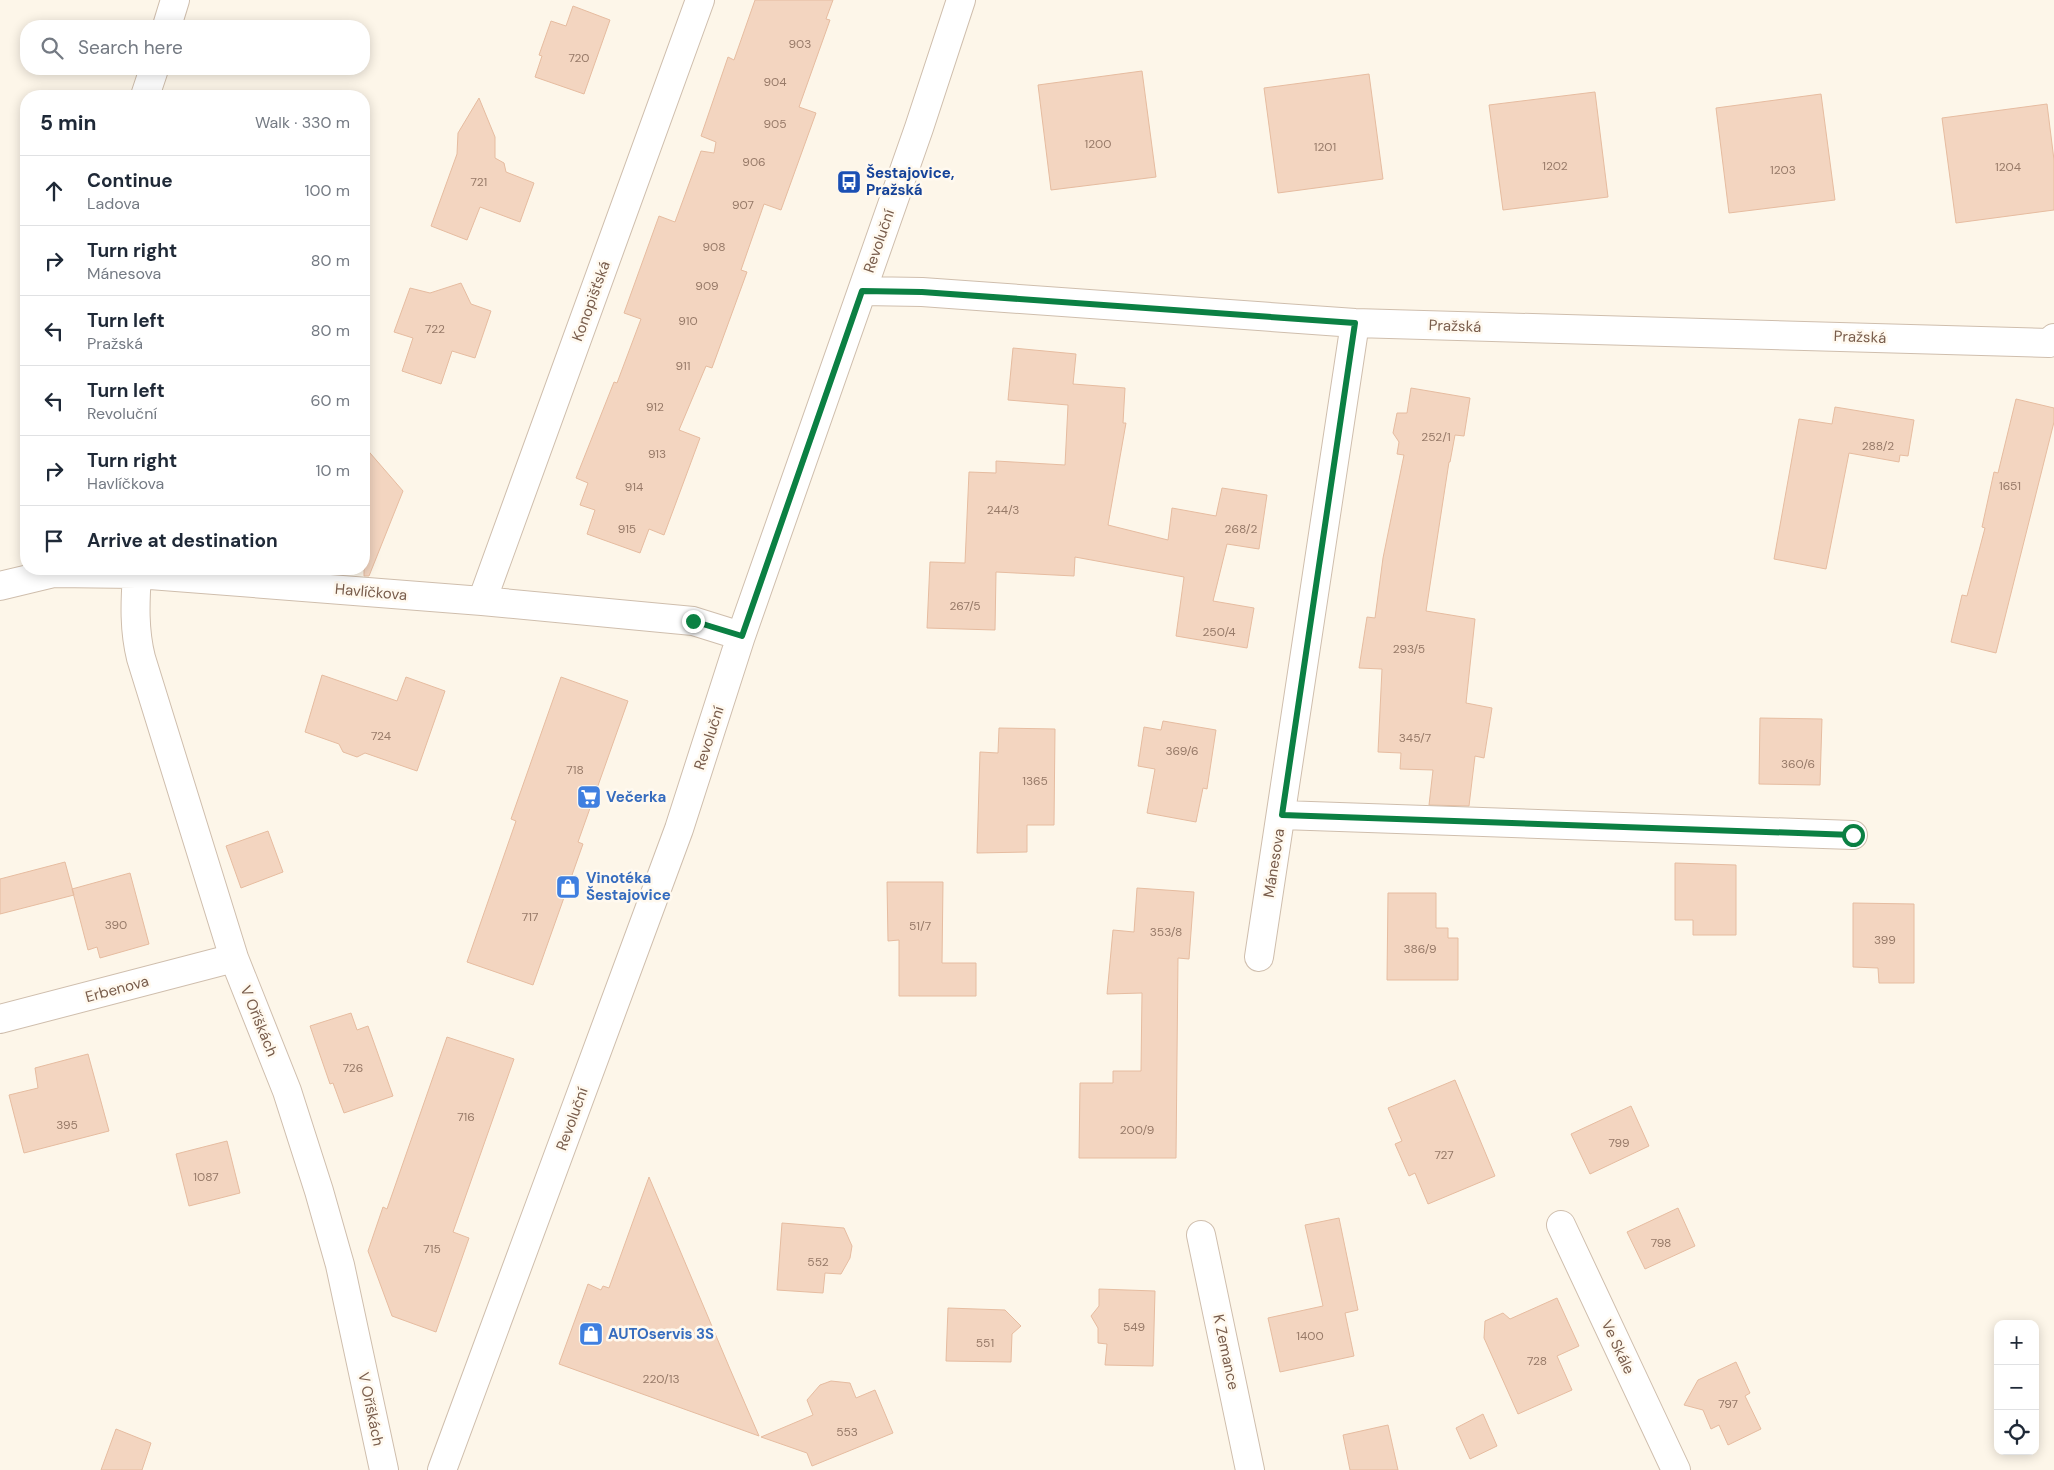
<!DOCTYPE html>
<html lang="en">
<head>
<meta charset="utf-8">
<style>
  :root { --surface:#fff; --page:#f6f6f7; --text:#1f2937; --muted:#747a83; --line:#e0e1e3 }
  body { margin:0; font-family:"DM Sans",sans-serif; background:var(--page); color:var(--text) }
  .controls { position:absolute; right:15px; bottom:15px; display:grid; overflow:hidden; border-radius:10px; box-shadow:0 2px 12px #0003 }
  .controls button { width:45px; height:45px; display:grid; place-items:center; padding:0; border:0; border-bottom:1px solid var(--line); background:var(--surface); color:var(--text); font:25px sans-serif }
  .stop { position:absolute; width:15px; height:15px; margin:-11px; border:4px solid #0b8043; border-radius:50%; background:#fff }
  .stop.end { background:#0b8043; border-color:#fff; box-shadow:0 1px 5px #0008 }
  .list { margin:0; padding:0; list-style:none }
  h2 { display:flex; justify-content:space-between; align-items:center; height:65px; margin:0; padding:0 20px; font-size:21px }
  h2 small { font-size:16px; font-weight:400; color:var(--muted) }
  .list li { display:grid; grid-template-columns:32px 1fr auto; gap:15px; align-items:center; box-sizing:border-box; height:70px; padding:0 20px; border-top:1px solid var(--line) }
  .list b { display:block; font-size:19px; white-space:nowrap }
  .list p { margin:0; font-size:16px; white-space:nowrap; color:var(--muted) }
  .list em { font-size:16px; font-style:normal; color:var(--muted) }
  .icon { flex:none; width:28px; height:28px; fill:none; stroke:currentColor; stroke-width:2; stroke-linecap:round; stroke-linejoin:round }
  .map { position:relative; flex:none; width:2054px; height:1470px; overflow:hidden }
  .search { position:absolute; background:var(--surface); box-shadow:0 2px 12px #0003; left:20px; top:20px; width:350px; height:55px; display:flex; align-items:center; gap:12px; box-sizing:border-box; padding:0 18px; border-radius:20px; color:var(--muted); font-size:19px }
  .panel { position:absolute; background:var(--surface); box-shadow:0 2px 12px #0003; left:20px; top:90px; width:350px; height:485px; border-radius:20px }
  .map>svg:first-child { display:block }
  .building { fill:#f3d5c0; stroke:#e6bca0 }
  .lines { fill:none; stroke-linecap:round; stroke-linejoin:round }
  .minor-casing { stroke:#cfbead; stroke-width:30 }
  .minor { stroke:#fff; stroke-width:28 }
  .route { stroke:#0b8043; stroke-width:6 }
  .labels { text-anchor:middle; stroke-width:5; stroke-linejoin:round; paint-order:stroke }
  .number-label { font-size:12px; fill:#977a68 }
  .transit-label { font-size:15px; font-weight:bold; fill:#164399; stroke:#fff9ef; text-anchor:start }
  .street-label { font-size:15px; fill:#785c4b; stroke:#fff9ef }
  .shop-label { font-size:15px; font-weight:bold; fill:#366cbe; stroke:#fff9ef; text-anchor:start }
</style>
</head>
<body>
<div class="map">
<svg width="2054" height="1470" viewBox="0 0 2054 1470">
  <rect width="100%" height="100%" fill="#fdf6e9"/>
  <path class="building" d="M 755,0 L 833,0 L 826,19 L 830,20 L 799,107 L 816,113 L 781,210 L 764,204 L 741,270 L 747,272 L 712,368 L 706,366 L 679,430 L 700,438 L 664,535 L 649,529 L 640,553 L 587,534 L 595,510 L 580,505 L 588,483 L 576,478 L 614,382 L 617,383 L 641,319 L 624,313 L 659,216 L 675,222 L 701,151 L 714,153 L 716,142 L 701,136 L 728,57 L 734,60 Z
    M 573,6 L 610,20 L 584,94 L 535,77 L 542,56 L 539,55 L 551,21 L 566,26 Z
    M 1142,71 L 1156,177 L 1051,190 L 1038,85 Z
    M 1369,74 L 1383,179 L 1278,193 L 1264,88 Z
    M 1595,92 L 1608,197 L 1503,210 L 1489,105 Z
    M 1821,94 L 1835,200 L 1729,213 L 1716,108 Z
    M 479,98 L 495,137 L 495,158 L 504,163 L 506,172 L 534,183 L 520,222 L 480,207 L 467,240 L 431,226 L 457,154 L 458,133 Z
    M 2047,104 L 2054,160 L 2054,210 L 1956,223 L 1942,118 Z
    M 461,283 L 471,304 L 491,311 L 475,358 L 452,351 L 441,384 L 402,371 L 413,338 L 394,332 L 410,288 L 430,293 Z
    M 1013,348 L 1076,354 L 1073,384 L 1125,388 L 1123,423 L 1126,423 L 1108,525 L 1168,540 L 1172,508 L 1216,516 L 1222,488 L 1267,495 L 1259,549 L 1227,544 L 1213,601 L 1254,608 L 1247,648 L 1176,636 L 1184,577 L 1075,557 L 1074,576 L 996,572 L 995,630 L 927,628 L 930,562 L 965,563 L 969,472 L 996,473 L 996,461 L 1065,465 L 1068,405 L 1008,400 Z
    M 1411,388 L 1470,398 L 1464,436 L 1455,435 L 1450,462 L 1449,462 L 1426,611 L 1475,619 L 1466,703 L 1492,708 L 1484,758 L 1475,756 L 1469,806 L 1429,805 L 1433,770 L 1400,769 L 1401,753 L 1378,752 L 1382,669 L 1359,668 L 1367,617 L 1375,618 L 1383,558 L 1404,455 L 1397,454 L 1399,442 L 1393,433 L 1397,413 L 1407,413 Z
    M 2016,399 L 2054,408 L 2054,422 L 1996,653 L 1951,642 L 1962,595 L 1967,596 L 1985,528 L 1982,527 L 1994,472 L 1998,473 Z
    M 1835,407 L 1914,420 L 1908,456 L 1900,455 L 1899,462 L 1849,453 L 1826,569 L 1774,559 L 1799,419 L 1832,424 Z
    M 364,446 L 403,491 L 369,576 L 364,576 Z
    M 322,675 L 397,701 L 406,677 L 445,691 L 417,771 L 365,753 L 357,757 L 343,752 L 339,744 L 305,732 Z
    M 561,677 L 628,701 L 578,842 L 583,844 L 533,985 L 467,962 L 516,821 L 511,819 Z
    M 1760,718 L 1822,719 L 1820,785 L 1759,784 Z
    M 1163,721 L 1216,730 L 1207,789 L 1203,788 L 1196,822 L 1147,813 L 1155,769 L 1138,766 L 1144,727 L 1161,730 Z
    M 999,728 L 1055,729 L 1054,825 L 1027,825 L 1027,852 L 977,853 L 980,752 L 998,753 Z
    M 268,831 L 283,872 L 241,888 L 226,846 Z
    M 65,862 L 74,895 L 0,914 L 0,879 Z
    M 1675,863 L 1736,865 L 1736,935 L 1693,935 L 1693,920 L 1675,920 Z
    M 130,873 L 149,944 L 100,958 L 97,947 L 88,950 L 72,889 Z
    M 887,882 L 943,882 L 942,963 L 976,963 L 976,996 L 899,996 L 899,940 L 888,941 Z
    M 1137,888 L 1194,892 L 1189,959 L 1178,958 L 1176,1158 L 1079,1158 L 1080,1083 L 1113,1083 L 1113,1071 L 1141,1071 L 1142,993 L 1107,994 L 1113,930 L 1134,932 Z
    M 1388,893 L 1436,893 L 1436,928 L 1448,928 L 1448,938 L 1458,938 L 1458,980 L 1387,980 Z
    M 1853,903 L 1914,904 L 1914,983 L 1879,983 L 1878,968 L 1853,967 Z
    M 351,1013 L 357,1030 L 368,1026 L 393,1096 L 344,1113 L 333,1083 L 330,1084 L 310,1026 Z
    M 447,1037 L 514,1059 L 453,1232 L 469,1238 L 436,1332 L 392,1316 L 368,1251 L 383,1207 L 387,1209 Z
    M 88,1054 L 109,1131 L 24,1153 L 9,1095 L 38,1088 L 35,1068 Z
    M 1455,1080 L 1495,1176 L 1428,1204 L 1415,1173 L 1409,1176 L 1395,1144 L 1402,1141 L 1388,1108 Z
    M 1631,1106 L 1649,1146 L 1590,1174 L 1571,1134 Z
    M 227,1141 L 240,1193 L 189,1206 L 176,1154 Z
    M 649,1177 L 730,1369 L 759,1436 L 559,1364 L 588,1284 L 601,1290 L 603,1286 L 609,1288 Z
    M 1678,1208 L 1695,1246 L 1645,1269 L 1627,1232 Z
    M 1339,1218 L 1358,1310 L 1345,1313 L 1354,1356 L 1280,1372 L 1268,1318 L 1323,1306 L 1305,1225 Z
    M 782,1223 L 844,1228 L 852,1246 L 850,1258 L 841,1274 L 825,1273 L 823,1293 L 777,1290 Z
    M 1099,1289 L 1155,1291 L 1153,1366 L 1105,1365 L 1107,1344 L 1098,1343 L 1098,1328 L 1091,1316 L 1099,1306 Z
    M 1557,1298 L 1579,1346 L 1557,1356 L 1572,1390 L 1518,1414 L 1484,1338 L 1485,1321 L 1503,1313 L 1510,1319 Z
    M 948,1308 L 1005,1310 L 1021,1326 L 1012,1334 L 1011,1362 L 946,1361 Z
    M 1736,1362 L 1750,1393 L 1745,1396 L 1761,1429 L 1728,1445 L 1719,1425 L 1711,1429 L 1703,1410 L 1684,1405 L 1698,1380 Z
    M 831,1381 L 850,1383 L 856,1398 L 875,1390 L 893,1433 L 812,1466 L 807,1453 L 761,1437 L 813,1415 L 807,1400 L 820,1385 Z
    M 1483,1414 L 1497,1446 L 1470,1459 L 1456,1428 Z
    M 1388,1425 L 1398,1470 L 1350,1470 L 1343,1435 Z
    M 116,1429 L 151,1443 L 142,1470 L 101,1470 Z"/>
  <g class="lines">
    <defs>
      <path id="minor" d="M 167,26 L 175,0
        M 145,96 L 154,69
        M 862,291 L 922,292 L 1355,323 L 2049,343 L 2054,338
        M 137,574 C 135,603 134,630 141,658 L 234,958 L 287,1091 L 319,1191 L 340,1265 L 384,1470
        M 0,586 L 54,573 L 137,574 L 482,601 L 693,621 L 741,636
        M 482,601 L 700,0
        M 1282,815 L 1853,835
        M 1259,957 L 1355,323
        M 0,1019 L 234,958
        M 1561,1225 L 1676,1470
        M 1201,1235 L 1250,1470
        M 442,1470 L 679,829 L 741,636 L 919,128 L 961,0"/>
    </defs>
    <use href="#minor" class="minor-casing"/>
    <use href="#minor" class="minor"/>
  </g>
  <g class="lines">
    <path class="route" d="M 693,621 L 742,636 L 862,291 L 922,292 L 1355,323 L 1282,815 L 1853,835"/>
  </g>
  <defs>
    <symbol id="bus-square" viewBox="-11 -11 22 22"><rect x="-9" y="-9" width="18" height="18" rx="4" fill="#1a4fb4" stroke="#fff9ef"/><path d="M-5-6H5V4H4V6H2V4H-2V6H-4V4H-5ZM-3.5-4V0h7V-4ZM-3.5 1.2v1.5H-2V1.2ZM2 1.2v1.5H3.5V1.2Z" fill="#fff"/></symbol>
    <symbol id="supermarket-square" viewBox="-11 -11 22 22"><rect x="-9" y="-9" width="18" height="18" rx="4" fill="#3f7fe0" stroke="#fff9ef"/><path d="M-6-5.5h2.5l.6 2H6L4.5 2H-2.5L-4.4-4H-6ZM-1.5 3.2a1.3 1.3 0 1 0 .1 0ZM3 3.2a1.3 1.3 0 1 0 .1 0Z" fill="#fff"/></symbol>
    <symbol id="shop-square" viewBox="-11 -11 22 22"><rect x="-9" y="-9" width="18" height="18" rx="4" fill="#3f7fe0" stroke="#fff9ef"/><path d="M-5-2.5h2.3a2.7 3.5 0 0 1 5.4 0H5L5.5 6h-11ZM-1.5-2.5h3a1.5 2.3 0 0 0-3 0Z" fill="#fff"/></symbol>
  </defs>
  <g fill-rule="evenodd">
    <use href="#bus-square" x="835" y="168" width="28" height="28"/>
    <use href="#supermarket-square" x="575" y="783" width="28" height="28"/>
    <use href="#shop-square" x="554" y="873" width="28" height="28"/>
    <use href="#shop-square" x="577" y="1320" width="28" height="28"/>
  </g>
  <g class="labels">
    <g class="number-label">
      <text x="800" y="48">903</text>
      <text x="579" y="62">720</text>
      <text x="775" y="86">904</text>
      <text x="775" y="128">905</text>
      <text x="1098" y="148">1200</text>
      <text x="1325" y="151">1201</text>
      <text x="754" y="166">906</text>
      <text x="1555" y="170">1202</text>
      <text x="2008" y="171">1204</text>
      <text x="1783" y="174">1203</text>
      <text x="479" y="186">721</text>
      <text x="743" y="209">907</text>
      <text x="714" y="251">908</text>
      <text x="707" y="290">909</text>
      <text x="688" y="325">910</text>
      <text x="435" y="333">722</text>
      <text x="683" y="370">911</text>
      <text x="655" y="411">912</text>
      <text x="1436" y="441">252/1</text>
      <text x="1878" y="450">288/2</text>
      <text x="657" y="458">913</text>
      <text x="2010" y="490">1651</text>
      <text x="634" y="491">914</text>
      <text x="1003" y="514">244/3</text>
      <text x="627" y="533">915</text>
      <text x="1241" y="533">268/2</text>
      <text x="965" y="610">267/5</text>
      <text x="1219" y="636">250/4</text>
      <text x="1409" y="653">293/5</text>
      <text x="381" y="740">724</text>
      <text x="1415" y="742">345/7</text>
      <text x="1182" y="755">369/6</text>
      <text x="1798" y="768">360/6</text>
      <text x="575" y="774">718</text>
      <text x="1035" y="785">1365</text>
      <text x="530" y="921">717</text>
      <text x="116" y="929">390</text>
      <text x="920" y="930">51/7</text>
      <text x="1166" y="936">353/8</text>
      <text x="1885" y="944">399</text>
      <text x="1420" y="953">386/9</text>
      <text x="353" y="1072">726</text>
      <text x="466" y="1121">716</text>
      <text x="67" y="1129">395</text>
      <text x="1137" y="1134">200/9</text>
      <text x="1619" y="1147">799</text>
      <text x="1444" y="1159">727</text>
      <text x="206" y="1181">1087</text>
      <text x="1661" y="1247">798</text>
      <text x="432" y="1253">715</text>
      <text x="818" y="1266">552</text>
      <text x="1134" y="1331">549</text>
      <text x="1310" y="1340">1400</text>
      <text x="985" y="1347">551</text>
      <text x="1537" y="1365">728</text>
      <text x="661" y="1383">220/13</text>
      <text x="1728" y="1408">797</text>
      <text x="847" y="1436">553</text>
    </g>
    <g class="transit-label">
      <text x="866" y="178">Šestajovice,<tspan x="866" dy="17">Pražská</tspan></text>
    </g>
    <g class="street-label">
      <text transform="translate(879 241) rotate(-71)" y="5">Revoluční</text>
      <text transform="translate(591 301) rotate(-70)" y="5">Konopišťská</text>
      <text transform="translate(1455 326) rotate(2)" y="5">Pražská</text>
      <text transform="translate(1860 337) rotate(2)" y="5">Pražská</text>
      <text transform="translate(371 592) rotate(5)" y="5">Havlíčkova</text>
      <text transform="translate(709 738) rotate(-72)" y="5">Revoluční</text>
      <text transform="translate(1274 863) rotate(-81)" y="5">Mánesova</text>
      <text transform="translate(117 989) rotate(-15)" y="5">Erbenova</text>
      <text transform="translate(259 1021) rotate(68)" y="5">V Oříškách</text>
      <text transform="translate(572 1119) rotate(-70)" y="5">Revoluční</text>
      <text transform="translate(1618 1347) rotate(65)" y="5">Ve Skále</text>
      <text transform="translate(1226 1352) rotate(78)" y="5">K Zemance</text>
      <text transform="translate(371 1409) rotate(78)" y="5">V Oříškách</text>
    </g>
    <g class="shop-label">
      <text x="606" y="802">Večerka</text>
      <text x="586" y="883">Vinotéka<tspan x="586" dy="17">Šestajovice</tspan></text>
      <text x="608" y="1339">AUTOservis 3S</text>
    </g>
  </g>
</svg>
<div class="controls">
<button>+</button>
<button>−</button>
<button><svg class="icon" aria-label="locate" viewBox="0 0 24 24"><circle cx="12" cy="12" r="6"/><path d="M12 2v4M12 18v4M2 12h4M18 12h4"/></svg></button>
</div>
<div class="stop" style="left:1853px;top:835px"></div>
<div class="stop end" style="left:693px;top:621px"></div>
<div class="search"><svg class="icon" aria-label="search" viewBox="0 0 24 24"><circle cx="10" cy="10" r="6"/><path d="M15 15l6 6"/></svg>Search here</div>
<section class="panel">
<h2>5 min<small>Walk · 330 m</small></h2>
<ul class="list">
<li><svg class="icon" aria-label="ahead" viewBox="0 0 24 24"><path d="M12 20V5M6 11l6-6 6 6"/></svg><div><b>Continue</b><p>Ladova</p></div><em>100 m</em></li>
<li><svg class="icon" aria-label="right" viewBox="0 0 24 24"><path d="M7 20v-9h11M14 6l5 5-5 5"/></svg><div><b>Turn right</b><p>Mánesova</p></div><em>80 m</em></li>
<li><svg class="icon" aria-label="left" viewBox="0 0 24 24"><path d="M17 20v-9H6M10 6l-5 5 5 5"/></svg><div><b>Turn left</b><p>Pražská</p></div><em>80 m</em></li>
<li><svg class="icon" aria-label="left" viewBox="0 0 24 24"><path d="M17 20v-9H6M10 6l-5 5 5 5"/></svg><div><b>Turn left</b><p>Revoluční</p></div><em>60 m</em></li>
<li><svg class="icon" aria-label="right" viewBox="0 0 24 24"><path d="M7 20v-9h11M14 6l5 5-5 5"/></svg><div><b>Turn right</b><p>Havlíčkova</p></div><em>10 m</em></li>
<li><svg class="icon" aria-label="arrive" viewBox="0 0 24 24"><path d="M6 21V4h12l-3 4 3 4H6"/></svg><div><b>Arrive at destination</b></div></li>
</ul>
</section>
</div>
</body>
</html>
